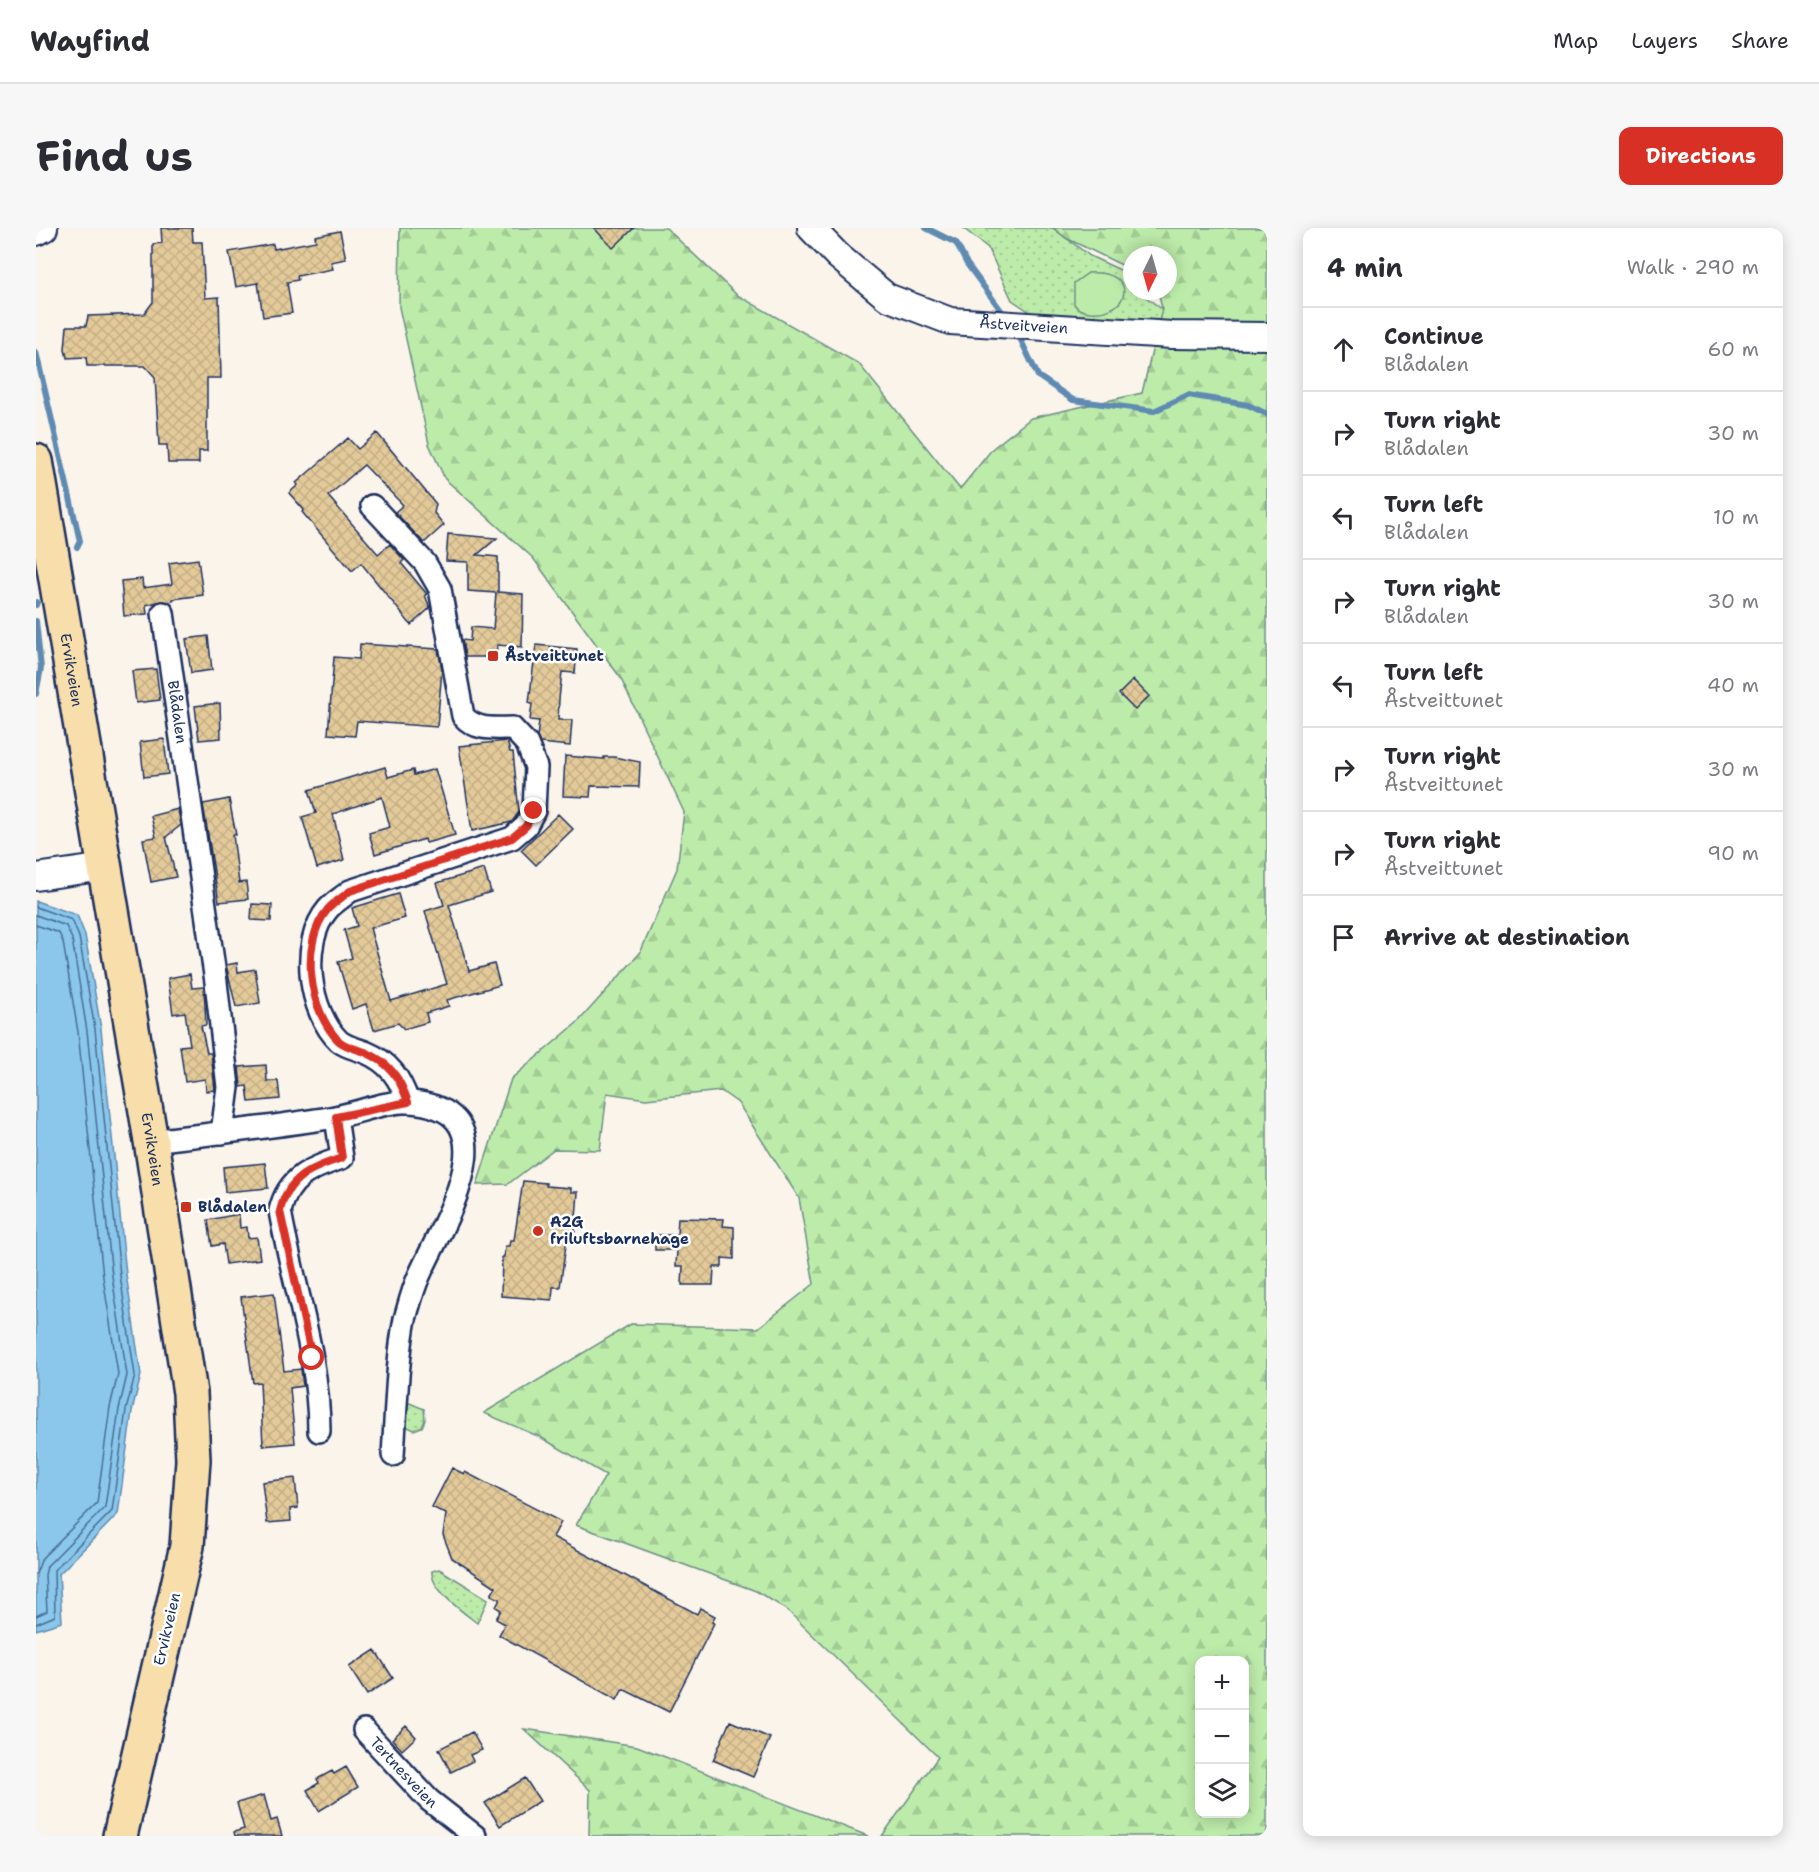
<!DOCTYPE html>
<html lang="en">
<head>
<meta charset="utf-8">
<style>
  :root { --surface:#fff; --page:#f7f7f7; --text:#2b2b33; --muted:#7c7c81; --line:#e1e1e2; --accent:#d93025 }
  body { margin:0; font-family:"Shantell Sans",sans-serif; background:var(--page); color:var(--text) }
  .controls { position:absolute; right:18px; bottom:18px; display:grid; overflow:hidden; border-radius:12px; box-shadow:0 3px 15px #0003 }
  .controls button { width:54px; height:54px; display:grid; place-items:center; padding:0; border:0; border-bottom:2px solid var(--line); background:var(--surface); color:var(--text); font:30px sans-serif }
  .compass { position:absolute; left:1087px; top:18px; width:54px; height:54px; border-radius:50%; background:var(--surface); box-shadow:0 3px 15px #0003; rotate:185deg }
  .stop { position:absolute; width:18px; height:18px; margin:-14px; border:4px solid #d93025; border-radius:50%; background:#fff }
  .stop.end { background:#d93025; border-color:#fff; box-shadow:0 2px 6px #0008 }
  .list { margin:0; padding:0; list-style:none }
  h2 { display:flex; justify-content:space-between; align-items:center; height:78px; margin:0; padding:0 24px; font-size:26px }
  h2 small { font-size:20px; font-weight:400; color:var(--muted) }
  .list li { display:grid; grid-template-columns:39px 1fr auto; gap:18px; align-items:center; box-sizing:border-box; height:84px; padding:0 24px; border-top:2px solid var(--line) }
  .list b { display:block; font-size:22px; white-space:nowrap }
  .list p { margin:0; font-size:20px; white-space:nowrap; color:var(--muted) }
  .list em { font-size:20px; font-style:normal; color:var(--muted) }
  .icon { flex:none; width:33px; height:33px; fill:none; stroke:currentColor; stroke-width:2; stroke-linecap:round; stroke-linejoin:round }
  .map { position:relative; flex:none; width:1231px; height:1608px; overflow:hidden; border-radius:12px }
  header { display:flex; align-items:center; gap:36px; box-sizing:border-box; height:84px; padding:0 30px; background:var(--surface); border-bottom:2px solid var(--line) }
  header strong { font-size:28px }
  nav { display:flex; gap:33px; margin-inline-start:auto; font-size:21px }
  .intro { display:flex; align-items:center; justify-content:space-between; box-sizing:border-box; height:144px; padding:0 36px }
  h1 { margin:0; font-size:42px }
  .button { padding:15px 27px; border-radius:12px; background:var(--accent); color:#fff; font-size:21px; font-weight:700 }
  main { display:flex; gap:36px; padding:0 36px }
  aside { flex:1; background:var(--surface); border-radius:12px; box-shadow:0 3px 15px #0003 }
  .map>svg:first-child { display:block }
  .grass { fill:url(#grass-dots); stroke:#6c8e84; stroke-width:1.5 }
  .forest { fill:url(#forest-firs); stroke:#6c8e84; stroke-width:1.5; fill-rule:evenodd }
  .green { fill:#bdecaa; stroke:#6c8e84; stroke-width:1.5 }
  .water { fill:#8ac7ea; stroke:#5e8ab2; stroke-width:1.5 }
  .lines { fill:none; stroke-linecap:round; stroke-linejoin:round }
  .shore { stroke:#476c96; stroke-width:1.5 }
  .stream { stroke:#5e8ab2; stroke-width:6 }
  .building { fill:url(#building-cross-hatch); stroke:#1b2f5e; stroke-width:1.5 }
  .minor-casing { stroke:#1b2f5e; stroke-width:26 }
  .tertiary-casing { stroke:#1b2f5e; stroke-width:30 }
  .primary-casing { stroke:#1b2f5e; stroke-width:38 }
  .minor { stroke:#fff; stroke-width:21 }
  .tertiary { stroke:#fff; stroke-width:26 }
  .primary { stroke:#f8deab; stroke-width:33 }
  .route { stroke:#d93025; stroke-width:8 }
  .poi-dot { fill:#c8321e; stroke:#fff; stroke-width:2 }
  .labels { text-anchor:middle; stroke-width:5; stroke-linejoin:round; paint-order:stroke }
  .street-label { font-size:15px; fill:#1b2f5e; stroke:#fff }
  .poi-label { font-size:15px; font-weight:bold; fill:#1b2f5e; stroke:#fff; text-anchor:start }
</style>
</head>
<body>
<header>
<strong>Wayfind</strong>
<nav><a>Map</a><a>Layers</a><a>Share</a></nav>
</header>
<div class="intro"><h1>Find us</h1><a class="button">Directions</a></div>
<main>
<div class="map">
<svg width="1231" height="1608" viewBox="0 0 1231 1608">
  <defs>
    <pattern id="grass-dots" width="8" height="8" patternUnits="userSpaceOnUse" patternTransform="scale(1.5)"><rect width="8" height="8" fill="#bdecaa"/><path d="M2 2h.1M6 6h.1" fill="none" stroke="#a2cb95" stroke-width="1.8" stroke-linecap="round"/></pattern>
    <pattern id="forest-firs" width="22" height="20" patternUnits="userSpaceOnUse" patternTransform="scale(1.5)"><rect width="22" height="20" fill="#bdecaa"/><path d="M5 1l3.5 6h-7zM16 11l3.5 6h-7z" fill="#a2cb95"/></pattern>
    <pattern id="building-cross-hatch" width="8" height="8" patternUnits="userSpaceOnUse" patternTransform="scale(1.5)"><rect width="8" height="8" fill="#e4ca99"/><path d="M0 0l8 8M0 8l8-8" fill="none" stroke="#c3ae86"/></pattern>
  </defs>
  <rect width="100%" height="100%" fill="#faf4eb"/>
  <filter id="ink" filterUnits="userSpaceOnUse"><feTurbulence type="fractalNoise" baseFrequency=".0167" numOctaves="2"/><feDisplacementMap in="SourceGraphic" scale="12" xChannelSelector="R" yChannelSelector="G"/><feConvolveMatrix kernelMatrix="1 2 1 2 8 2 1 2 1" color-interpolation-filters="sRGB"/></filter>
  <g filter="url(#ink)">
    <path class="grass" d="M 927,0 L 1017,0 L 1054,28 L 1095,47 L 1096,63 L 1102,63 L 1144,95 L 1012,96 L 976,72 L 952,20 Z
      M 371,1174 L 388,1181 L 389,1192 L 386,1199 L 378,1202 L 368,1197 Z
      M 403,1341 L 452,1371 L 441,1395 C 428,1385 394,1361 396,1343 Z"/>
    <path class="forest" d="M 364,0 L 630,0 L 701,67 L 823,136 L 924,261 L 957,220 L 995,190 L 1106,165 L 1126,81 L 1122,63 L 1132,63 L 1132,27 L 1096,27 L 1096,42 L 1030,10 L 1017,0 L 1231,0 L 1231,1608 L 846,1608 L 902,1529 L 750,1381 L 720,1363 L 540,1297 L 570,1247 L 504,1209 L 448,1185 L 595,1096 L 722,1100 L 778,1056 L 763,970 L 702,875 L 685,863 L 610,871 L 571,865 L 564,922 L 518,921 L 472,956 L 441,957 L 475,851 L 542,794 L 604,725 L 641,641 L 648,584 L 584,449 L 497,330 L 409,251 L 393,216 L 363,79 ZM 1164,1432 L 1208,1432 L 1208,1586 L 1164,1586 Z
      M 488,1501 L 601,1518 L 832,1608 L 553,1608 L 554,1562 Z"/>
    <path class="green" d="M 1052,45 C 1105,42 1094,88 1054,84 C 1047,83 1042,82 1038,76 L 1038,55 Z"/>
    <path class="water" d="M 0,673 L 41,687 L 49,707 L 65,801 L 90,1046 L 105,1147 L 96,1183 L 82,1286 L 23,1346 L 26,1394 L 0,1402 Z"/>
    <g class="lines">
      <path class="shore" d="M 0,679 L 36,692 L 43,709 L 59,801 L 84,1047 L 99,1147 L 90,1182 L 76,1283 L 18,1342 L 19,1388 L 0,1396
        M 0,687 L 30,698 L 36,711 L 51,803 L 76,1048 L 91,1147 L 83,1181 L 69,1279 L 11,1338 L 9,1347 L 11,1383 L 0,1388
        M 0,697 L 23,705 L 27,714 L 42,804 L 67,1049 L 82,1146 L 74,1179 L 61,1275 L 6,1330 L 0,1346"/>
      <path class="stream" d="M 890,0 L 920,15 L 931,36 L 970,89
        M 981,104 L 1002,148 L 1037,172 L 1118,183 L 1152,167 L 1212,177 L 1231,186
        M 0,124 L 44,313 L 41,319
        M 0,377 L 1,374
        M 0,393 L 5,440 L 0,466"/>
    </g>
    <path class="building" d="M 125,0 L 156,0 L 157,14 L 166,14 L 169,70 L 183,69 L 185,150 L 171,150 L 171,223 L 163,223 L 163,235 L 132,235 L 131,217 L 123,217 L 119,149 L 109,138 L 51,138 L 50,129 L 31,130 L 29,121 L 31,98 L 50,98 L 52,88 L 108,86 L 117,74 L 117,16 L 126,15 Z
      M 558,0 L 598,0 L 577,20 Z
      M 304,3 L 310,31 L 295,34 L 297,41 L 261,48 L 262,52 L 251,54 L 256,85 L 227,89 L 222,55 L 200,59 L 193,24 L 237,16 L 238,21 L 280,13 L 279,8 Z
      M 341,205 L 400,276 L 398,285 L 408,297 L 388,315 L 359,284 L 367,277 L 328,237 L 292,268 L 342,326 L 354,316 L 368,332 L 365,335 L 391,366 L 389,367 L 394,380 L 375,397 L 325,335 L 316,343 L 266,284 L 268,282 L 253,265 L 262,257 L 260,255 L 312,210 L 322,221 Z
      M 412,306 L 461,310 L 441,327 L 462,329 L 462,364 L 487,366 L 486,419 L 461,417 L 460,429 L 429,429 L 426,412 L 434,413 L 435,399 L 457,401 L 460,365 L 432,363 L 432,334 L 410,333 Z
      M 162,331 L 167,367 L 137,371 L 137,373 L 133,374 L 125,373 L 110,377 L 111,386 L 88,388 L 85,353 L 106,351 L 107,360 L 136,356 L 133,335 Z
      M 172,408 L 176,442 L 155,445 L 150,411 Z
      M 324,416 L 402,421 L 406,441 L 401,499 L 321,493 L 319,508 L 292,506 L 298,429 L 323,431 Z
      M 500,417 L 541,421 L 539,445 L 526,444 L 523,471 L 522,492 L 536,492 L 534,518 L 504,515 L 501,509 L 503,493 L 494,492 L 496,476 L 493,475 Z
      M 120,441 L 124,472 L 100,475 L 96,443 Z
      M 1097,452 L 1113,468 L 1099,482 L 1083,466 Z
      M 184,475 L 185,510 L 163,512 L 159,478 Z
      M 128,511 L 132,546 L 108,549 L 104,514 Z
      M 471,513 L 474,524 L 477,524 L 483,584 L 476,594 L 436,603 L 423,518 Z
      M 529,528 L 568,531 L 568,529 L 578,529 L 604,534 L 603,559 L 555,558 L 554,569 L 527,568 Z
      M 349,539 L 352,549 L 377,542 L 378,547 L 399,541 L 419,607 L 390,615 L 389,611 L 339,626 L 333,605 L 354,599 L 346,569 L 297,586 L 308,632 L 281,640 L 266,589 L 280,585 L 273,562 Z
      M 193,571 L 200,607 L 197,607 L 203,655 L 210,654 L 212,671 L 183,674 L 167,576 Z
      M 142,581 L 145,597 L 130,609 L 140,649 L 115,654 L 107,611 L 120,609 L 115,588 Z
      M 522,586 L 537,601 L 500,637 L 485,622 Z
      M 448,641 L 455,664 L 413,677 L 433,743 L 458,736 L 464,757 L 411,772 L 413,778 L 390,785 L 392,794 L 368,801 L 362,795 L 338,802 L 330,776 L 316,781 L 302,734 L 316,730 L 308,702 L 321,698 L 316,680 L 362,666 L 369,690 L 334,700 L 355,773 L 411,756 L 389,683 L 408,677 L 401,655 Z
      M 216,676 L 236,677 L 235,693 L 215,692 Z
      M 201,735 L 202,744 L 219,741 L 224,775 L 200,779 L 190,737 Z
      M 154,746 L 156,760 L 168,759 L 170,797 L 165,798 L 171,825 L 175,825 L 179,862 L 170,863 L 169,851 L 149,854 L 144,818 L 154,817 L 149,784 L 137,786 L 132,750 Z
      M 230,837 L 231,853 L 242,853 L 244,871 L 213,874 L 211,858 L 205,859 L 203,839 Z
      M 229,935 L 232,960 L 189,964 L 187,939 Z
      M 487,953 L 510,955 L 510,958 L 535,960 L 535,964 L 542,964 L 539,1004 L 532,1003 L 524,1059 L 517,1059 L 516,1072 L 465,1068 L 466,1029 L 468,1029 L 469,1018 L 473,1018 L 474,1012 L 478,1012 Z
      M 203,986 L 204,1000 L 211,999 L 212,1010 L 221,1009 L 224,1031 L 190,1036 L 187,1016 L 176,1018 L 172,992 Z
      M 642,990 L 688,991 L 687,998 L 698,999 L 698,1031 L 686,1030 L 686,1039 L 678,1039 L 677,1057 L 646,1057 L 647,1038 L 640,1038 L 641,1022 L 619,1022 L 619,1007 L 641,1007 Z
      M 238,1065 L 248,1143 L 265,1141 L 267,1158 L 254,1160 L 259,1215 L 227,1218 L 224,1154 L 217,1155 L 205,1069 Z
      M 416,1240 L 428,1246 L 429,1244 L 525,1294 L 517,1309 L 661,1386 L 664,1380 L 679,1388 L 676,1394 L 678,1395 L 633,1484 L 587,1461 L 581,1472 L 463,1407 L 469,1396 L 460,1391 L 465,1382 L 460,1379 L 464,1371 L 455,1367 L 460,1359 L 416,1330 L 407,1307 L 410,1286 L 396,1279 Z
      M 259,1250 L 262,1280 L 254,1281 L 255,1293 L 231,1295 L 226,1254 Z
      M 339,1422 L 357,1450 L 331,1467 L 313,1439 Z
      M 694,1493 L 734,1510 L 717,1549 L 677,1532 Z
      M 370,1498 L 380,1509 L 366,1522 L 356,1511 Z
      M 436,1504 L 446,1522 L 434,1527 L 437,1533 L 415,1544 L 403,1521 Z
      M 310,1539 L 322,1559 L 283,1583 L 271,1562 L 283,1555 L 281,1551 L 296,1543 L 298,1546 Z
      M 489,1550 L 504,1573 L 464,1598 L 449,1575 Z
      M 228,1567 L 235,1593 L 241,1591 L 246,1608 L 199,1608 L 198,1604 L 208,1601 L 201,1575 Z"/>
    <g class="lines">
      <defs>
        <g id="minor">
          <path d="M 336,278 L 389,335 L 404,361 L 427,488 C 440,503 458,500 476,500 L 491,516 L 500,539 L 498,583 L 490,598 L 476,610 L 314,663 C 307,669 298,674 292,681 C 263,715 273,784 303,813 C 310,819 321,821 329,824 C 353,834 364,850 372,874"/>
          <path id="s1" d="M 127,385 L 180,754 L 192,859 L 186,905"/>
          <path d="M 115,913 C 176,906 238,899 299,889 C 321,885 354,872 375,874 C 480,883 406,996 383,1048 C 377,1061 373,1077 369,1091 C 361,1130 360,1185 357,1227"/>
          <path d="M 283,1203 C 283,1128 257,1057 244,983 C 252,949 275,940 306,930 L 300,889"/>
          <path id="s2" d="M 328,1502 L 393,1572 L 439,1608"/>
        </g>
        <g id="tertiary">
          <path id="s3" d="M 775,0 L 802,28 L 851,69 L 914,93 L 1136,107 L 1231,108"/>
          <path d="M 0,4 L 8,0"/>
          <path d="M 0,649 L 69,639"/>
        </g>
        <g id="primary">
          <path id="s4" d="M 0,233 L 115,913 L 154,1165 L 157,1232 L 151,1318 L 84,1608"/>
        </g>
      </defs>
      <use href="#minor" class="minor-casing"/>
      <use href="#tertiary" class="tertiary-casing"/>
      <use href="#primary" class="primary-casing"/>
      <use href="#minor" class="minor"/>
      <use href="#tertiary" class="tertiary"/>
      <use href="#primary" class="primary"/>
    </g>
  </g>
  <g class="lines" filter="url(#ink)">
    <path class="route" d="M 276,1130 L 244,983 C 252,949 275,940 306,930 L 300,889 L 372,874 C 364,850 353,834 329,824 C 321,821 310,819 303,813 C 273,784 263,715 292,681 C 298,674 307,669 314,663 L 476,610 L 490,598 L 498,583"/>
  </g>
  <g class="poi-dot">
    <rect x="451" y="422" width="12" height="12" rx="3"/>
    <rect x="144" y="973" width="12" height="12" rx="3"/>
    <circle cx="502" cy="1003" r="6"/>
  </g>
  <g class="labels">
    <g class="street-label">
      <text dy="5" stroke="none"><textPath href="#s3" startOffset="244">Åstveitveien</textPath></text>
      <text dy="5" stroke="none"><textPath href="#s4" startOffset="212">Ervikveien</textPath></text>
      <text dy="5" stroke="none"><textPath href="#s1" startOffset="100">Blådalen</textPath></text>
      <text dy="5" stroke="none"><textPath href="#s4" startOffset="698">Ervikveien</textPath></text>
      <text transform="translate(131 1401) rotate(-77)" y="5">Ervikveien</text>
      <text dy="5" stroke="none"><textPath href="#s2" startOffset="58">Tertnesveien</textPath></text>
    </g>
    <g class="poi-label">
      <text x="469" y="433">Åstveittunet</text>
      <text x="162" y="984">Blådalen</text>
      <text x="514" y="999">A2G<tspan x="514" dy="17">friluftsbarnehage</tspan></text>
    </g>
  </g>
</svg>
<div class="controls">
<button>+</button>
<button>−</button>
<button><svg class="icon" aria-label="layers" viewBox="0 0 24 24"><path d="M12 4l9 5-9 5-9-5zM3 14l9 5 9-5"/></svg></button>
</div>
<svg class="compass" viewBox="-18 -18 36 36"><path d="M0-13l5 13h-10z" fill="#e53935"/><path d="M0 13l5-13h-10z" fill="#7c7c81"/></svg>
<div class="stop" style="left:276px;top:1130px"></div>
<div class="stop end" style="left:498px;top:583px"></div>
</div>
<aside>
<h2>4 min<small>Walk · 290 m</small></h2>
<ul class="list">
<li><svg class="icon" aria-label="ahead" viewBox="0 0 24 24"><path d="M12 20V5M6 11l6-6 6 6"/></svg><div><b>Continue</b><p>Blådalen</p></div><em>60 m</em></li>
<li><svg class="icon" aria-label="right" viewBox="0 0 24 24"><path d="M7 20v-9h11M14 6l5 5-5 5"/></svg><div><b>Turn right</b><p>Blådalen</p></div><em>30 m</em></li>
<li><svg class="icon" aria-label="left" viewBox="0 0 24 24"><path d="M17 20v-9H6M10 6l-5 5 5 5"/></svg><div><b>Turn left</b><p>Blådalen</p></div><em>10 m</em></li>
<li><svg class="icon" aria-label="right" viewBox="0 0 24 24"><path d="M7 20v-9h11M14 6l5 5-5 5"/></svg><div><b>Turn right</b><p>Blådalen</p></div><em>30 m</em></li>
<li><svg class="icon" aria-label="left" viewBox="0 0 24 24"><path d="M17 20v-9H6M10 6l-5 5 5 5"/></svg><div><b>Turn left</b><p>Åstveittunet</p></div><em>40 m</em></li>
<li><svg class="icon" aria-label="right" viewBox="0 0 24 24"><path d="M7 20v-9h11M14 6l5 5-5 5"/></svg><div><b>Turn right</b><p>Åstveittunet</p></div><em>30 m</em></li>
<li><svg class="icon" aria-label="right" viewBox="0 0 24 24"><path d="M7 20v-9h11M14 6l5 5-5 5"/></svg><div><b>Turn right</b><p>Åstveittunet</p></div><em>90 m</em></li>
<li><svg class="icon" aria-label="arrive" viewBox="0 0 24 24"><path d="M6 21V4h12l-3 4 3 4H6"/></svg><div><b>Arrive at destination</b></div></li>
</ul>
</aside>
</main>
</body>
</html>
